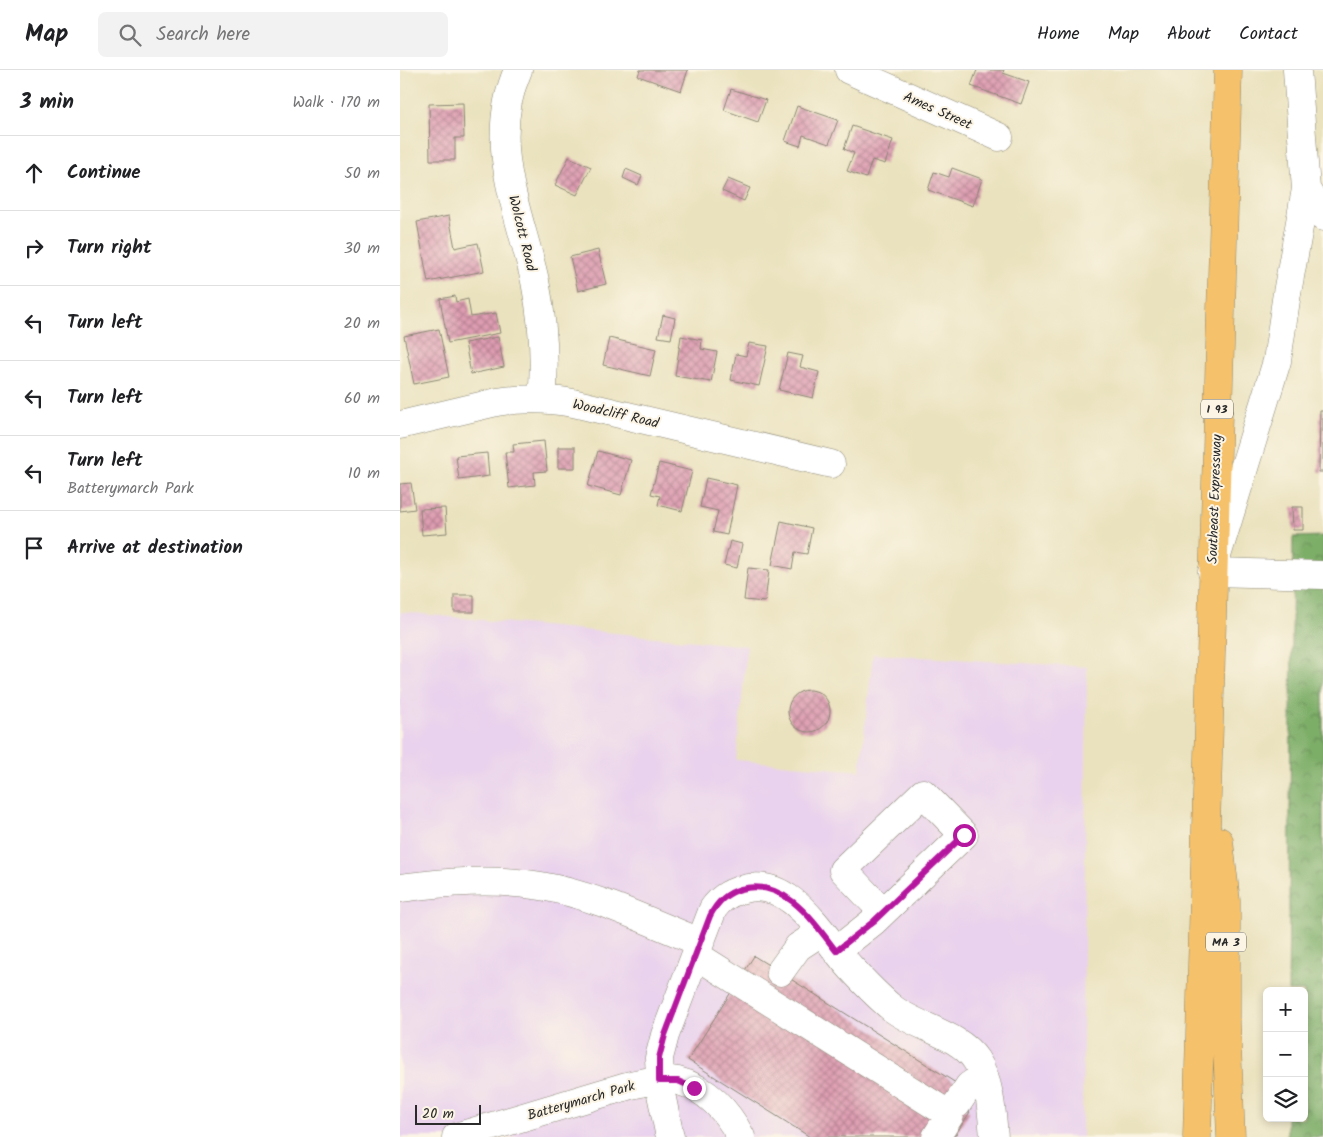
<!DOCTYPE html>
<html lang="en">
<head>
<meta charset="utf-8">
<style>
  :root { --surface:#fff; --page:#f2f2f2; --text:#202124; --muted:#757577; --line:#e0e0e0 }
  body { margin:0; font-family:Kalam,sans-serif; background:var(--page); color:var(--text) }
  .controls { position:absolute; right:15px; bottom:15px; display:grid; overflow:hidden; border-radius:8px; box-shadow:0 2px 8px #0003 }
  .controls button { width:45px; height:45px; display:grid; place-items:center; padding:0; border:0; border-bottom:1px solid var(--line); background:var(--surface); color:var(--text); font:25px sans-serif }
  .scale { position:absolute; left:15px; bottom:12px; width:66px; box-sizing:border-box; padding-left:5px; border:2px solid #2b2b2b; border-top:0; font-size:14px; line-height:18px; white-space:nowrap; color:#2b2b2b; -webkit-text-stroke:4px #fcf5e5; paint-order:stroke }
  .stop { position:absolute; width:15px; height:15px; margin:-11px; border:4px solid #b5179e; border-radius:50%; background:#fff }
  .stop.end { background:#b5179e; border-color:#fff; box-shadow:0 1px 5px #0008 }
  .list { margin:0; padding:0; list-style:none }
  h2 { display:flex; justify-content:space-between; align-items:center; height:65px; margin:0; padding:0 20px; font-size:21px }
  h2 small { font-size:16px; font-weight:400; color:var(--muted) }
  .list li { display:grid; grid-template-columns:32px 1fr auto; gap:15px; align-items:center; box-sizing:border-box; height:75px; padding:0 20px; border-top:1px solid var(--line) }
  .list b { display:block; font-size:19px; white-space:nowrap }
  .list p { margin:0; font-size:16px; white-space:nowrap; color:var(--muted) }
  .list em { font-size:16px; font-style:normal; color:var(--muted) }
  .icon { flex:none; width:28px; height:28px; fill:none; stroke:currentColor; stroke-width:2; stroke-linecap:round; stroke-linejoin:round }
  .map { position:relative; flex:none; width:923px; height:1067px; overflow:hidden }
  header { display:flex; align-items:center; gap:30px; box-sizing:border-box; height:70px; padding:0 25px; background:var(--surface); border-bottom:1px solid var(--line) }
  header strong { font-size:24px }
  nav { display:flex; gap:28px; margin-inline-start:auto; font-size:18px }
  .search { width:350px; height:45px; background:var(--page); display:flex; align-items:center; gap:12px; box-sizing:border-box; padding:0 18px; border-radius:8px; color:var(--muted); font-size:19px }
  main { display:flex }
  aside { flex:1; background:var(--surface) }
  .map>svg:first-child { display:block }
  .built { fill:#e9d2ed }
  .forest { fill:url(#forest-crowns); stroke:#546c4a }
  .building { fill:url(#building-cross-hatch) }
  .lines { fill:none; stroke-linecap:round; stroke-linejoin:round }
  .minor-casing { stroke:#8a8674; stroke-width:29 }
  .highway-casing { stroke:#8a8674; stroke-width:29 }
  .minor { stroke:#fff; stroke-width:28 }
  .highway { stroke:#f5c16b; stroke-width:28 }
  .route { stroke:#b5179e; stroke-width:6 }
  .labels { text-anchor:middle; stroke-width:4; stroke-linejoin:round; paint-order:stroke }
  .shield { fill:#fcf5e5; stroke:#6a6863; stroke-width:1 }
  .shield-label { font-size:12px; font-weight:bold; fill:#2b2b2b }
  .street-label { font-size:14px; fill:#2b2b2b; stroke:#fcf5e5 }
</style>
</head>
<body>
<header>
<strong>Map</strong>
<div class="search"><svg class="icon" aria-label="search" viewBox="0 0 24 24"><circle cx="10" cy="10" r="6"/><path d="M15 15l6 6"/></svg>Search here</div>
<nav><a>Home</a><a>Map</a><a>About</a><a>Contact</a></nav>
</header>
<main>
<aside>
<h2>3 min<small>Walk · 170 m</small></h2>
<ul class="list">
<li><svg class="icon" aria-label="ahead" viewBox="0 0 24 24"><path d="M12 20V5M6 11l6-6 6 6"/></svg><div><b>Continue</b></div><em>50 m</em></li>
<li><svg class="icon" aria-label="right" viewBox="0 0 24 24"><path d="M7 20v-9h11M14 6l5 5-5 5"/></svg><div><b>Turn right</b></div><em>30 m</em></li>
<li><svg class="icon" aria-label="left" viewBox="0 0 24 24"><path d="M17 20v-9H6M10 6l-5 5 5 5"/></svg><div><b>Turn left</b></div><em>20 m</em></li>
<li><svg class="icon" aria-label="left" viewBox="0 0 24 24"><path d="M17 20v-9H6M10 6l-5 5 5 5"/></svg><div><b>Turn left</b></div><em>60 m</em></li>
<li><svg class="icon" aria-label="left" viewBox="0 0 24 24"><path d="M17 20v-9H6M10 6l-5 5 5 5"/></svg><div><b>Turn left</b><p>Batterymarch Park</p></div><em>10 m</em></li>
<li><svg class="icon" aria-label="arrive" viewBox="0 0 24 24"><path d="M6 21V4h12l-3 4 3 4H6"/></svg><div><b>Arrive at destination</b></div></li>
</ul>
</aside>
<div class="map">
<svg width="923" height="1067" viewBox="0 0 923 1067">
  <defs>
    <pattern id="forest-crowns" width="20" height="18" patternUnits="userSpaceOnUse" patternTransform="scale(1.25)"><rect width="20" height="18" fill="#7dae68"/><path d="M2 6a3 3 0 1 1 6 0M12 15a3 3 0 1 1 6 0" fill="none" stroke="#678e56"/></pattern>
    <pattern id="building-cross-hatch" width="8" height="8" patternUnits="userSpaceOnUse" patternTransform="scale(1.25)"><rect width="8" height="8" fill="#dd9cb1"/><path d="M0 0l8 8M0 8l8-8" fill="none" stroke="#b37f90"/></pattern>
  </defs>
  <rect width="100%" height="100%" fill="#fcf5e5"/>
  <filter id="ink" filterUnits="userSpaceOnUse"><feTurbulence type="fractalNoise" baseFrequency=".02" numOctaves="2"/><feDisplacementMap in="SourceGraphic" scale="10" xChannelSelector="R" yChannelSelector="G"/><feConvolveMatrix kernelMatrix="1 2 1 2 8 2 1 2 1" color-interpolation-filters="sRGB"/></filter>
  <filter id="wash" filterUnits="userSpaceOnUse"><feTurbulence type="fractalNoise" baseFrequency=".0096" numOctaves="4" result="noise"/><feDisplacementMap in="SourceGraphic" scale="20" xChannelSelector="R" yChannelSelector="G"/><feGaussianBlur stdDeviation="1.12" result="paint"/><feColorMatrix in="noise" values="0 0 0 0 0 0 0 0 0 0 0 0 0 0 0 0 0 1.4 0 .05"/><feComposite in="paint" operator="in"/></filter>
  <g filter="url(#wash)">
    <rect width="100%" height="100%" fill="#eae2be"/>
    <path class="built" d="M 0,542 L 347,576 L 336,690 L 460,701 L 473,584 L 687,597 L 682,1067 L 0,1067 Z"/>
    <path class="forest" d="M 923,466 L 923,1067 L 887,1067 L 887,1048 L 904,1048 L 904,921 L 888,921 L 893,467 Z"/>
    <g id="blocks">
      <path class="building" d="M 240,0 L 288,0 L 281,21 L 238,6 Z
        M 577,0 L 604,0 L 603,3 L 629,12 L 621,34 L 571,16 Z
        M 331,19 L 366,30 L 358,52 L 324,40 Z
        M 63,33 L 64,68 L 55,68 L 55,90 L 30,90 L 29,34 Z
        M 397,36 L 438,50 L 429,74 L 403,65 L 400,76 L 385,71 Z
        M 452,56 L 493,70 L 485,94 L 472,90 L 466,108 L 447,101 L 454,83 L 444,79 Z
        M 169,87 L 191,97 L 177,125 L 155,115 Z
        M 552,98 L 582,109 L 573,136 L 528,120 L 534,102 L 549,107 Z
        M 226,99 L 242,106 L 238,115 L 223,108 Z
        M 328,109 L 350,118 L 344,131 L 322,121 Z
        M 49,146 L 55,178 L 78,173 L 84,201 L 28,212 L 17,152 Z
        M 198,180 L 206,214 L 178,221 L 170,187 Z
        M 55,226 L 56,232 L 68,229 L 71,247 L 96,243 L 100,263 L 48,273 L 40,229 Z
        M 263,245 L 275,248 L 271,269 L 258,267 Z
        M 39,259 L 49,307 L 14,314 L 4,266 Z
        M 281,266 L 302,270 L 301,279 L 317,282 L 311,312 L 275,306 Z
        M 98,267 L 104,297 L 71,304 L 65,273 Z
        M 209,268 L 256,279 L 250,306 L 203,295 Z
        M 349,273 L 368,276 L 359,316 L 331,310 L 336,284 L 346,286 Z
        M 388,283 L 403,286 L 400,297 L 419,302 L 413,328 L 379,320 Z
        M 920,341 L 923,341 L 923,402 L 919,402 Z
        M 144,371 L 147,401 L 134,402 L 135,415 L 109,418 L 105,382 L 114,382 L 113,374 Z
        M 158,377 L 175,377 L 175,398 L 158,398 Z
        M 198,381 L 231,390 L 221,425 L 188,416 Z
        M 87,383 L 89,406 L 59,410 L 56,386 Z
        M 259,393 L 292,401 L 282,441 L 258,435 L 260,426 L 251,424 Z
        M 306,408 L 337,415 L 327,465 L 313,462 L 318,441 L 300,437 Z
        M 11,413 L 15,439 L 0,441 L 0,414 Z
        M 892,437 L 903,437 L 903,460 L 893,460 Z
        M 45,438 L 47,463 L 22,465 L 20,439 Z
        M 381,451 L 412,458 L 407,484 L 395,482 L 392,499 L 372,495 Z
        M 330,471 L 342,474 L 337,498 L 324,495 Z
        M 348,498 L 369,500 L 365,532 L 344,530 Z
        M 54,525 L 74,525 L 74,542 L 54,542 Z
        M388 641a21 21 0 1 1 42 0a21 21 0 1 1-42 0Z
        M 354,886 L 556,1013 L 547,1027 L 570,1042 L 554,1067 L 410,1067 L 288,990 Z"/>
    </g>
  </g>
  <g filter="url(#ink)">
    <use href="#blocks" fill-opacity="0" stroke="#8a8674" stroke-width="1"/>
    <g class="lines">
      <defs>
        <path id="minor" d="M 118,0 C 86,73 119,139 135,211 C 143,251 146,289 142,329
          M 449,0 L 599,67
          M 897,0 L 906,119 L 887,223 L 877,291 L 812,502 L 923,505
          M 906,119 L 923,147
          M 0,355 L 97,332 C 123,328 147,328 173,333 L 431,394
          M 0,818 C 46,812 95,808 141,816 C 195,825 249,852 300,872
          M 436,881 L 474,851 L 564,765 L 523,723 L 443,800 L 483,842
          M 295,887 L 307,892 L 550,1045 L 536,1067
          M 380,902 L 398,877 L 421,862
          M 557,1034 L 569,1016 L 583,1006
          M 56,1067 L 227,1016 C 242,1012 262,1008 278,1011 C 307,1018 328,1042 341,1067
          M 270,1067 L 261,1024 L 259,988 L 265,965 L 313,839 C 320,829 329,823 340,820 C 391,803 423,868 451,898 C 464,912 477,926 492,938 C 516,957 559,964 576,990 C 590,1011 592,1042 594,1067"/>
        <path id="highway" d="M 819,771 L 826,831 L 826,953 L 831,1067
          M 797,1067 L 828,0"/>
      </defs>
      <use href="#minor" class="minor-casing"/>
      <use href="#highway" class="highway-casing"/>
      <use href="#minor" class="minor"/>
      <use href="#highway" class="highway"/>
    </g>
  </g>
  <g class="lines" filter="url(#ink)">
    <path class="route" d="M 294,1018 L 278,1011 L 259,1011 L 259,988 L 265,965 L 310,846 C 317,832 326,823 341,819 C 385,808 413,851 436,881 L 474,851 L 564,765"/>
  </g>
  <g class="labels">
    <g class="shield">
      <rect x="801" y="329.5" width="32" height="19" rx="4"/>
      <rect x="806" y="862.5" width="40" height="19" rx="4"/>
    </g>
    <g class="shield-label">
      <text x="817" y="343">I 93</text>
      <text x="826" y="876">MA 3</text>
    </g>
    <g class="street-label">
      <text transform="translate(538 40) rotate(24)" y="5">Ames Street</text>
      <text transform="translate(123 163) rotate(76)" y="5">Wolcott Road</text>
      <text transform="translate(216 343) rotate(13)" y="5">Woodcliff Road</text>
      <text transform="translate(814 429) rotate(-88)" y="5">Southeast Expressway</text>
      <text transform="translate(181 1030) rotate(-16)" y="5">Batterymarch Park</text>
    </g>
  </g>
</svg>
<div class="controls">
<button>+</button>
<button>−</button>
<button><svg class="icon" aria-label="layers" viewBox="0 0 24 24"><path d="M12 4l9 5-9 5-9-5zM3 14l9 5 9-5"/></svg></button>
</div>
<div class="scale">20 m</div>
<div class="stop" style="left:564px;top:765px"></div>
<div class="stop end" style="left:294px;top:1018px"></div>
</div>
</main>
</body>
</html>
